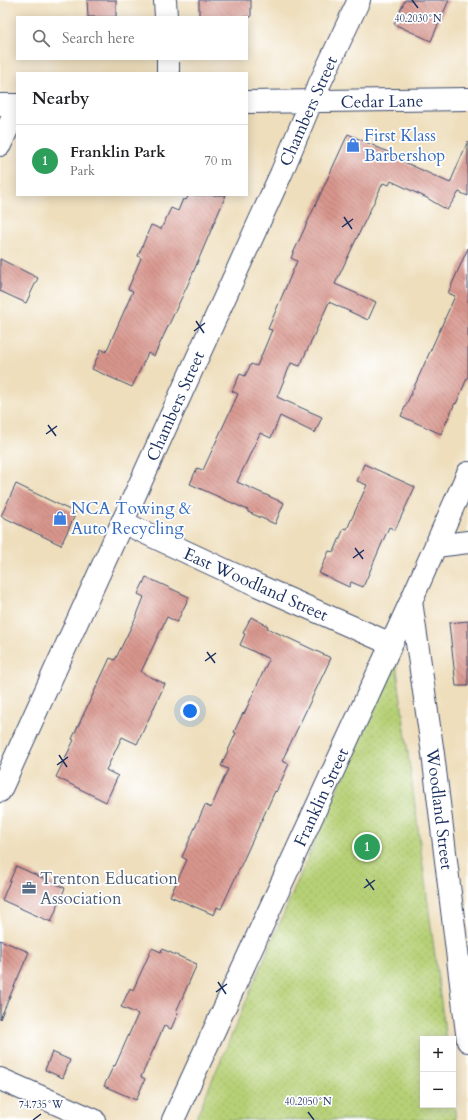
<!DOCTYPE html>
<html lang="en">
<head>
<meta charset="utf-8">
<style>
  :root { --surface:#fff; --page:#f6f6f6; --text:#202124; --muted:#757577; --line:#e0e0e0; --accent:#db2777 }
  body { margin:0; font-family:Cardo,serif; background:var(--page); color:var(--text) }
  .controls { position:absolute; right:12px; bottom:12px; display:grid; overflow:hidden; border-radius:0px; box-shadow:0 2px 10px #0003 }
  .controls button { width:36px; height:36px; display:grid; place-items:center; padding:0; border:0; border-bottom:1px solid var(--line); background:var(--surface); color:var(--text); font:20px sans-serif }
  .you { position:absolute; left:190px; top:711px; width:14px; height:14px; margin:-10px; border:3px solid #fff; border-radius:50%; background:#1a73e8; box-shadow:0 0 0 6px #1a73e833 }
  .badge { display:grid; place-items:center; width:26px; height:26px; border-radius:50%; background:var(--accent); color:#fff; font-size:13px; font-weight:700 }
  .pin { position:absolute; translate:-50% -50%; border:2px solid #fff; box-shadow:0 1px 4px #0006 }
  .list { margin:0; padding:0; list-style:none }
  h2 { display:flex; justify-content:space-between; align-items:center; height:52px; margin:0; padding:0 16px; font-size:17px }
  h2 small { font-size:13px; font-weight:400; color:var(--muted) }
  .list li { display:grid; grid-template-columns:26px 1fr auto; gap:12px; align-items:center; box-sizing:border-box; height:72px; padding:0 16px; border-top:1px solid var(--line) }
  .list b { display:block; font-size:15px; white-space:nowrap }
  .list p { margin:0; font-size:13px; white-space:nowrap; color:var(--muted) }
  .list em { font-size:13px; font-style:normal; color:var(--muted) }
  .icon { flex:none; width:22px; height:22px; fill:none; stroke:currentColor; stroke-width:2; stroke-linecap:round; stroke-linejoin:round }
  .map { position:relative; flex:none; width:468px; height:1120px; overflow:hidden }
  .search { position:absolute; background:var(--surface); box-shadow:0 2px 10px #0003; left:16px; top:16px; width:232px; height:44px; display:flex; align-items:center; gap:10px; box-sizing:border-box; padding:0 14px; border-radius:0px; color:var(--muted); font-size:15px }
  .panel { position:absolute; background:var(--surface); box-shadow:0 2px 10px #0003; left:16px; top:72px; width:232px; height:124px; border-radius:0px }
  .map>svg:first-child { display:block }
  .grass { fill:url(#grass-dots); stroke:#68806a }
  .building { fill:url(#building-back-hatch) }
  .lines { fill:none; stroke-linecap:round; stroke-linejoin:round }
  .minor-casing { stroke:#3b496c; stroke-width:24 }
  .tertiary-casing { stroke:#3b496c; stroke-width:24 }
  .minor { stroke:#fff; stroke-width:22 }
  .tertiary { stroke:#fff; stroke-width:22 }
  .ticks { fill:none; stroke:#1b2f5e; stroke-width:1.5 }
  .labels { text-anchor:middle; stroke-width:3.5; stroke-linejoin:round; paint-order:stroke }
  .street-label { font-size:17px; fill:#1b2f5e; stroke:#fff }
  .shop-label { font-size:17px; fill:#366cbe; stroke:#fff; text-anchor:start }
  .service-label { font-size:17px; fill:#4e5e75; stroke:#fff; text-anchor:start }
  .ticks-label { font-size:10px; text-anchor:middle; fill:#1b2f5e; stroke:#fff; stroke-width:3.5; stroke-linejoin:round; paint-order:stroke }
</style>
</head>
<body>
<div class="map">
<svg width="468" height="1120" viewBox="0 0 468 1120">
  <defs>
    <pattern id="grass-dots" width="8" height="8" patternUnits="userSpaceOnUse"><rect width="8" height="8" fill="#b6d076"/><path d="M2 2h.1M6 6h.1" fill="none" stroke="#9cb368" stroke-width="1.8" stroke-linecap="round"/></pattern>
    <pattern id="building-back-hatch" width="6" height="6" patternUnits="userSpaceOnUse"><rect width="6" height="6" fill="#d8958c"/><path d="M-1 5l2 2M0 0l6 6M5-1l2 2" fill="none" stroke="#ae7a76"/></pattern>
  </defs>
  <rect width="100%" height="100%" fill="#fff"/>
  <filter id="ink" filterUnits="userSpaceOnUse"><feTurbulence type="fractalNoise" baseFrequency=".025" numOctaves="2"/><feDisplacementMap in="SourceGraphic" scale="8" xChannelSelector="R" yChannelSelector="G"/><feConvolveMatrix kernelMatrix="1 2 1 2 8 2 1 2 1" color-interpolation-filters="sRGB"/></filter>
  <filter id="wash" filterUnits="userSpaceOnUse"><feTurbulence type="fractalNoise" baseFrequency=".012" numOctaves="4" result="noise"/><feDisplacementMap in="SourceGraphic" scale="16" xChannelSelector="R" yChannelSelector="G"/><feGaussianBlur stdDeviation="0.9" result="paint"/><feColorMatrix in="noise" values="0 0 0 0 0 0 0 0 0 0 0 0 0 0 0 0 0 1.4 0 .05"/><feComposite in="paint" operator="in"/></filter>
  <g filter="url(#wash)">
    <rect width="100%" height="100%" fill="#eedebc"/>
    <path class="grass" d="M 395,655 L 446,1039 L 423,1039 L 423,1105 L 453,1105 L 453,1095 L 456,1120 L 195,1120 Z"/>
    <g id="blocks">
      <path class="building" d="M 87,0 L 116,0 L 116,17 L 88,17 Z
        M 199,0 L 251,0 L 251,17 L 199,17 Z
        M 405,0 L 449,0 L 431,41 L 394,24 Z
        M 348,134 L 401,158 L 400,160 L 450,183 L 468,141 L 468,196 L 459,192 L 447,210 L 427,198 L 391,181 L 389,185 L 383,183 L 335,284 L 376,302 L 368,320 L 329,302 L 300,366 L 291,363 L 277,397 L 322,417 L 315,433 L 280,416 L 271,438 L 260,433 L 237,482 L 284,503 L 275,524 L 248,512 L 248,510 L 190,484 L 197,468 L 203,470 L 238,394 L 232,391 L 240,374 L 245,376 L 251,364 L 257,366 L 272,330 L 268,329 L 297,261 L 291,258 Z
        M 189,195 L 226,195 L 189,282 L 154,356 L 148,353 L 132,387 L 92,369 L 101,349 L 106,352 L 133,291 L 128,289 L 141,258 L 138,256 L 151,225 L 161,229 L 171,208 L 178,211 L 183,199 L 186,200 Z
        M 468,248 L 468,376 L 456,404 L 455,403 L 441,434 L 401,416 L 455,296 L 448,293 Z
        M 0,259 L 38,278 L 26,303 L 0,291 Z
        M 364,464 L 415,487 L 395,530 L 389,527 L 363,587 L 351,582 L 349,587 L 319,573 L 329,551 L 334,552 L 344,528 L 347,529 L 367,485 L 357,481 Z
        M 16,484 L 76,513 L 61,545 L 1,516 Z
        M 146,577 L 189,597 L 177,622 L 167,617 L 141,672 L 165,684 L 137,744 L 122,737 L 106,770 L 118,776 L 106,802 L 56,777 L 74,740 L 72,739 L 110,658 L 115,660 L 137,615 L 144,597 L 138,594 Z
        M 251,617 L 268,626 L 267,628 L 331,658 L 282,761 L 289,764 L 276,792 L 275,791 L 221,909 L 217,907 L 214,915 L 170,896 L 187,860 L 182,857 L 205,805 L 211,808 L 228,769 L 221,766 L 236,733 L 234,732 L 243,713 L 244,714 L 269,659 L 240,645 L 245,634 L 243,633 Z
        M 468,621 L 468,686 L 456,686 L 449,623 Z
        M 16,866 L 65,888 L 51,922 L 2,900 Z
        M 0,940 L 29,952 L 0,1019 Z
        M 152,948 L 161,952 L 162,949 L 197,964 L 176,1012 L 178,1013 L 171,1029 L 164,1026 L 141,1077 L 145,1079 L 136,1100 L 104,1086 L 114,1065 L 115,1066 L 138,1014 L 121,1007 L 130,988 L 133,990 Z
        M 52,1052 L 70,1060 L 63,1078 L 45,1070 Z"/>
    </g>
  </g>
  <g filter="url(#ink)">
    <use href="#blocks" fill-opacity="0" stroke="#3b496c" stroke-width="1"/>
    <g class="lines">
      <defs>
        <path id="minor" d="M 165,0 L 166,17
          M 168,59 L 168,73
          M 0,145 L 17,108
          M 122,522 L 259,586 L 391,644
          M 436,546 L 468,542
          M 411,601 L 433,754 L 468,1041
          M 0,1079 L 94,1120
          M 173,1120 L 411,601 L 468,473"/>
        <path id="tertiary" d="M 247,102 L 468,99
          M 0,105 L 17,105
          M 0,791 L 281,174 L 311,102 L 359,0"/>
      </defs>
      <use href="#minor" class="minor-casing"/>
      <use href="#tertiary" class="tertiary-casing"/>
      <use href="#minor" class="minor"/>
      <use href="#tertiary" class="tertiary"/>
    </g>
  </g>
  <path class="ticks" d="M 412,0 L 418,8M 344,217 L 352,229M 342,227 L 353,219M 196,321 L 204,333M 194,331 L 205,323M 48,425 L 56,436M 46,434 L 57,426M 355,548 L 363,559M 353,558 L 364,550M 207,652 L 215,663M 205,661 L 216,653M 59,755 L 67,767M 57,765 L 68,757M 366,879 L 374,890M 364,888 L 375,880M 218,982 L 226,994M 216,992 L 227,984M 308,1112 L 314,1120M 33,1120 L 41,1114"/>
  <defs>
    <symbol id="shop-bare" viewBox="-9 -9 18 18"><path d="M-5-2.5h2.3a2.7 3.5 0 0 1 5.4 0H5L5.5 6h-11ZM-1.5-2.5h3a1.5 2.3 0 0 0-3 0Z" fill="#3f7fe0" stroke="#fff" stroke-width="2.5" paint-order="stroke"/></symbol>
    <symbol id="office-bare" viewBox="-9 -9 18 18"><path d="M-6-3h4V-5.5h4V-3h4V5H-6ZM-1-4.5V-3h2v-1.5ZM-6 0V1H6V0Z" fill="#5c6f8a" stroke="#fff" stroke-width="2.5" paint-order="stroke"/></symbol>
  </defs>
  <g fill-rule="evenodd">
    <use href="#shop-bare" x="343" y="135" width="20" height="20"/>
    <use href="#shop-bare" x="50" y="508" width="20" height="20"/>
    <use href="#office-bare" x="19" y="878" width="20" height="20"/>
  </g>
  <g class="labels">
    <g class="street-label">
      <text transform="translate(382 101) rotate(-1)" y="6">Cedar Lane</text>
      <text transform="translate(308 111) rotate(-66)" y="6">Chambers Street</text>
      <text transform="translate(175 406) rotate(-66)" y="6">Chambers Street</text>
      <text transform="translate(256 584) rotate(24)" y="6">East Woodland Street</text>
      <text transform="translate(321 797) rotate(-65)" y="6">Franklin Street</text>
      <text transform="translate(440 809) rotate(83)" y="6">Woodland Street</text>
    </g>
    <g class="shop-label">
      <text x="364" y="141">First Klass<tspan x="364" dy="20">Barbershop</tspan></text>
      <text x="71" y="514">NCA Towing &amp;<tspan x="71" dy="20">Auto Recycling</tspan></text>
    </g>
    <g class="service-label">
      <text x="40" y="884">Trenton Education<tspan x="40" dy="20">Association</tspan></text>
    </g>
  </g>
  <g class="ticks-label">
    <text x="418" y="22">40.2030°N</text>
    <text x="308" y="1105">40.2050°N</text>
    <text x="41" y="1108">74.735°W</text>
  </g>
</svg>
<div class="controls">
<button>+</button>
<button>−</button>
</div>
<div class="you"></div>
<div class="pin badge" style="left:367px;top:847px;background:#2e9e5b">1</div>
<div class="search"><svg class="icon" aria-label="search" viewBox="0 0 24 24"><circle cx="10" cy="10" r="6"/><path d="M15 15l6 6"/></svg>Search here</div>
<section class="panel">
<h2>Nearby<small></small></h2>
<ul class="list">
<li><span class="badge" style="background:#2e9e5b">1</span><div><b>Franklin Park</b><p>Park</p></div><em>70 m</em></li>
</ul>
</section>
</div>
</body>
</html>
